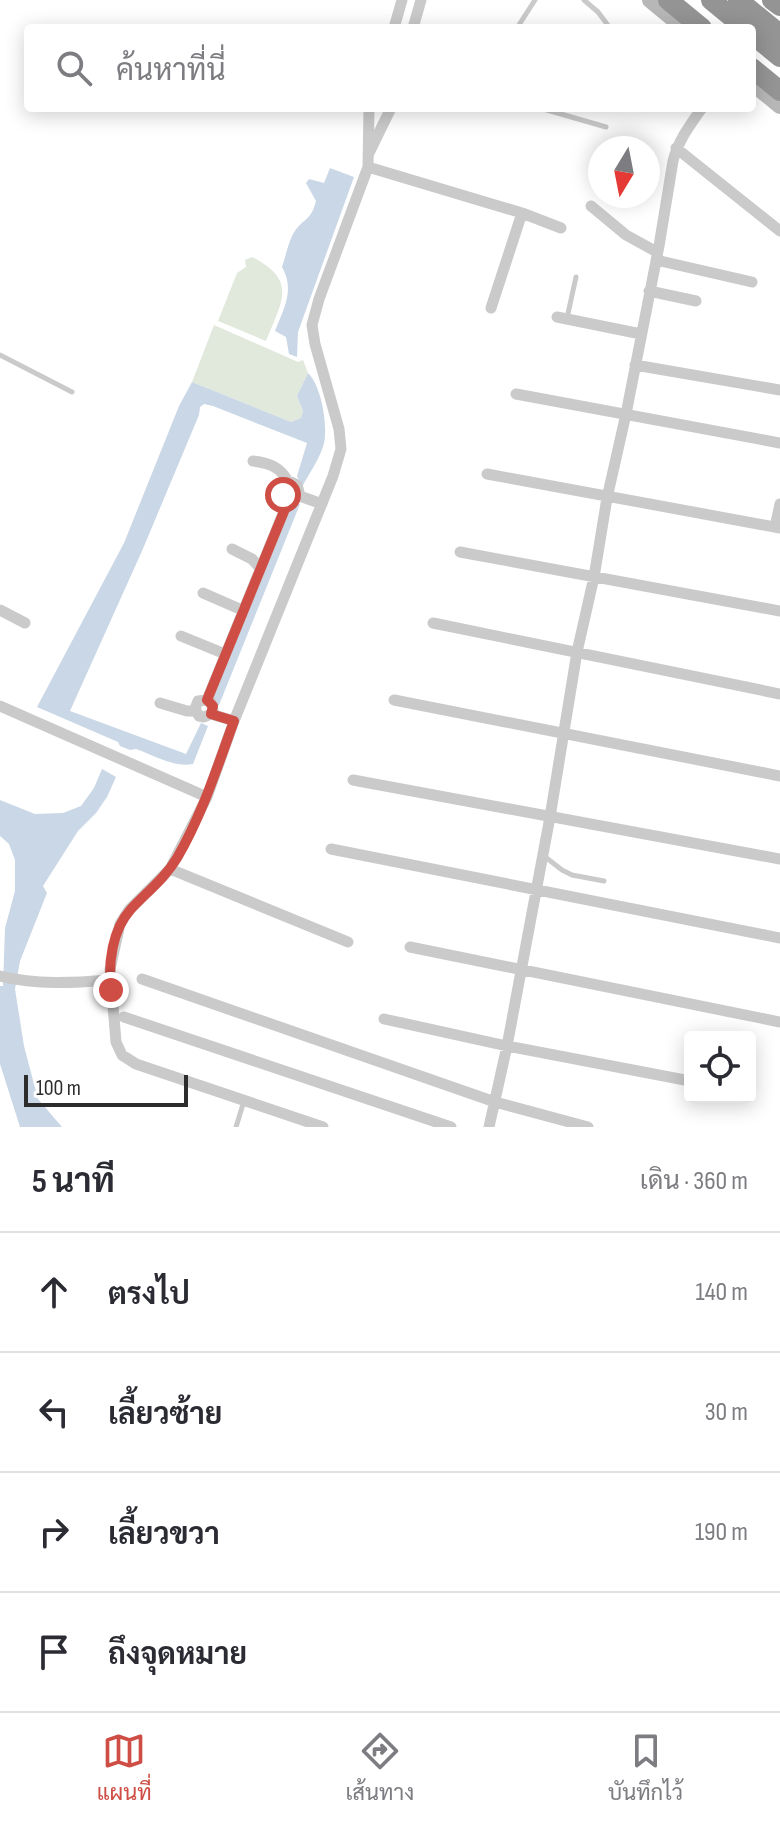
<!DOCTYPE html>
<html lang="th">
<head>
<meta charset="utf-8">
<style>
  :root { --surface:#fff; --page:#f7f7f7; --text:#2b2b33; --muted:#7c7c81; --line:#e1e1e2; --accent:#ce4d44 }
  body { margin:0; font-family:"Sofia Sans Condensed",Sarabun,sans-serif; background:var(--page); color:var(--text) }
  .controls { position:absolute; right:24px; bottom:24px; display:grid; overflow:hidden; border-radius:8px; box-shadow:0 4px 20px #0003 }
  .controls button { width:72px; height:72px; display:grid; place-items:center; padding:0; border:0; border-bottom:2px solid var(--line); background:var(--surface); color:var(--text); font:40px sans-serif }
  .compass { position:absolute; left:588px; top:136px; width:72px; height:72px; border-radius:50%; background:var(--surface); box-shadow:0 4px 20px #0003; rotate:190deg }
  .scale { position:absolute; left:24px; bottom:20px; width:164px; box-sizing:border-box; padding-left:8px; border:4px solid #2d2d2d; border-top:0; font-size:22px; line-height:28px; white-space:nowrap; color:#2d2d2d; -webkit-text-stroke:6px #fff; paint-order:stroke }
  .stop { position:absolute; width:24px; height:24px; margin:-18px; border:6px solid #ce4d44; border-radius:50%; background:#fff }
  .stop.end { background:#ce4d44; border-color:#fff; box-shadow:0 2px 8px #0008 }
  .list { margin:0; padding:0; list-style:none }
  h2 { display:flex; justify-content:space-between; align-items:center; height:104px; margin:0; padding:0 32px; font-size:34px }
  h2 small { font-size:26px; font-weight:400; color:var(--muted) }
  .list li { display:grid; grid-template-columns:52px 1fr auto; gap:24px; align-items:center; box-sizing:border-box; height:120px; padding:0 32px; border-top:2px solid var(--line) }
  .list b { display:block; font-size:30px; white-space:nowrap }
  .list em { font-size:26px; font-style:normal; color:var(--muted) }
  .icon { flex:none; width:44px; height:44px; fill:none; stroke:currentColor; stroke-width:2; stroke-linecap:round; stroke-linejoin:round }
  .map { position:relative; flex:none; width:780px; height:1127px; overflow:hidden }
  .search { position:absolute; background:var(--surface); box-shadow:0 4px 20px #0003; left:24px; right:24px; top:24px; height:88px; display:flex; align-items:center; gap:20px; box-sizing:border-box; padding:0 28px; border-radius:8px; color:var(--muted); font-size:30px }
  .sheet { height:584px; background:var(--surface) }
  nav { display:flex; justify-content:space-around; align-items:center; box-sizing:border-box; height:112px; border-top:2px solid var(--line); background:var(--surface); font-size:22px; color:var(--muted) }
  nav a { display:grid; justify-items:center; gap:4px }
  nav .on { color:var(--accent) }
  .map>svg:first-child { display:block }
  .green { fill:#e1e8dc }
  .water { fill:#cad7e6 }
  .lines { fill:none; stroke-linecap:round; stroke-linejoin:round }
  .lane { stroke:#cacaca; stroke-width:5 }
  .street { stroke:#cacaca; stroke-width:11 }
  .secondary { stroke:#b7b7b7; stroke-width:16 }
  .highway { stroke:#949494; stroke-width:20 }
  .route { stroke:#ce4d44; stroke-width:10 }
</style>
</head>
<body>
<div class="map">
<svg width="780" height="1127" viewBox="0 0 780 1127">
  <rect width="100%" height="100%" fill="#fff"/>
  <path class="green" d="M 252,257 C 299,281 281,302 266,341 L 218,321 L 237,273 L 246,267 L 245,260 Z
    M 214,325 L 298,362 L 303,360 L 308,373 L 297,396 L 303,411 L 301,418 L 291,422 L 192,382 Z"/>
  <path class="water" d="M 330,168 L 354,177 L 298,332 L 297,357 L 289,354 L 286,337 L 275,331 C 284,308 295,290 282,267 C 286,256 289,237 297,228 C 308,216 311,219 316,201 L 306,183 L 309,179 L 324,183 Z
    M 308,373 C 322,386 329,430 323,447 C 318,461 309,474 302,487 L 297,476 L 307,443 L 213,406 L 204,404 L 200,407 L 199,415 L 142,551 L 70,711 L 186,754 L 201,723 L 208,726 L 193,764 C 175,768 153,755 136,749 L 130,750 L 120,746 L 118,742 L 37,707 L 124,543 L 179,406 L 192,382 L 291,422 L 301,418 L 303,411 L 297,396 Z
    M 291,502 L 300,504 L 219,705 L 215,706 L 212,694 Z
    M 102,769 L 116,777 L 107,797 L 96,813 L 78,831 L 43,886 L 47,893 L 20,961 L 15,989 L 24,1046 L 38,1099 L 62,1127 L 20,1127 L 0,1064 L 0,986 L 3,986 L 5,928 L 15,891 L 15,860 L 9,844 L 0,836 L 0,800 L 35,814 L 63,813 L 81,806 L 94,788 Z"/>
  <g class="lines">
    <path class="lane" d="M 584,0 L 598,12 L 610,28
      M 517,28 L 535,0
      M 540,108 L 606,127
      M 567,318 L 576,277
      M 0,355 L 72,392
      M 544,856 L 562,870 L 572,875 L 604,881
      M 236,1127 L 244,1101"/>
    <path class="street" d="M 394,28 L 402,0
      M 413,28 L 421,0
      M 676,148 L 780,231
      M 369,153 L 391,108
      M 368,167 L 522,213 L 561,228
      M 591,206 L 626,235 L 657,252
      M 656,260 L 752,282
      M 649,291 L 696,301
      M 491,308 L 522,213
      M 557,317 L 641,334
      M 635,365 L 780,390
      M 516,394 L 780,443
      M 253,461 C 269,463 281,467 288,482
      M 487,474 L 780,528
      M 297,495 L 322,504
      M 775,527 L 780,504
      M 232,549 L 252,559 L 260,568
      M 460,552 L 780,611
      M 203,593 L 242,610
      M 0,610 L 25,623
      M 433,623 L 780,694
      M 181,636 L 225,654
      M 207,700 L 289,499 L 294,498 L 299,492 L 297,485 L 291,482 L 285,483 L 282,489 L 283,495 L 289,499
      M 394,700 L 780,776
      M 160,703 L 187,711 L 196,711
      M 0,706 L 207,797
      M 211,714 L 213,710 L 211,702 L 207,700 L 198,701 L 195,709 L 199,716 L 204,717 L 211,714 L 234,721
      M 353,780 L 780,859
      M 331,849 L 780,938
      M 170,869 L 348,942
      M 410,947 L 780,1022
      M 0,976 C 37,985 72,983 110,980
      M 142,979 L 495,1102 L 588,1127
      M 124,1017 L 451,1127
      M 384,1019 L 507,1046 L 690,1081
      M 323,1127 L 136,1064 L 122,1055 L 116,1042 L 110,969 L 120,924 L 129,910 L 170,869 L 207,797 L 234,721 L 333,476 L 341,449 L 339,429 L 315,344 L 312,325 L 319,299 L 368,167 L 369,108
      M 489,1127 L 507,1046 L 550,817 L 577,652 L 594,577 L 607,498 L 626,414 L 659,246 L 673,161 C 678,141 690,125 702,108"/>
    <path class="secondary" d="M 650,0 L 684,28
      M 752,83 L 780,106"/>
    <path class="highway" d="M 668,0 L 702,28
      M 711,0 L 745,28
      M 738,0 L 780,34
      M 772,0 L 780,6
      M 752,34 L 780,57
      M 752,68 L 780,91"/>
  </g>
  <g class="lines">
    <path class="route" d="M 111,990 C 108,963 112,930 131,909 C 147,892 165,878 177,858 C 202,815 217,768 234,721 L 211,714 L 213,706 L 207,700 L 289,499 L 283,495"/>
  </g>
</svg>
<div class="controls">
<button><svg class="icon" aria-label="locate" viewBox="0 0 24 24"><circle cx="12" cy="12" r="6"/><path d="M12 2v4M12 18v4M2 12h4M18 12h4"/></svg></button>
</div>
<svg class="compass" viewBox="-18 -18 36 36"><path d="M0-13l5 13h-10z" fill="#e53935"/><path d="M0 13l5-13h-10z" fill="#7c7c81"/></svg>
<div class="scale">100 m</div>
<div class="stop" style="left:283px;top:495px"></div>
<div class="stop end" style="left:111px;top:990px"></div>
<div class="search"><svg class="icon" aria-label="search" viewBox="0 0 24 24"><circle cx="10" cy="10" r="6"/><path d="M15 15l6 6"/></svg>ค้นหาที่นี่</div>
</div>
<section class="sheet">
<h2>5 นาที<small>เดิน · 360 m</small></h2>
<ul class="list">
<li><svg class="icon" aria-label="ahead" viewBox="0 0 24 24"><path d="M12 20V5M6 11l6-6 6 6"/></svg><div><b>ตรงไป</b></div><em>140 m</em></li>
<li><svg class="icon" aria-label="left" viewBox="0 0 24 24"><path d="M17 20v-9H6M10 6l-5 5 5 5"/></svg><div><b>เลี้ยวซ้าย</b></div><em>30 m</em></li>
<li><svg class="icon" aria-label="right" viewBox="0 0 24 24"><path d="M7 20v-9h11M14 6l5 5-5 5"/></svg><div><b>เลี้ยวขวา</b></div><em>190 m</em></li>
<li><svg class="icon" aria-label="arrive" viewBox="0 0 24 24"><path d="M6 21V4h12l-3 4 3 4H6"/></svg><div><b>ถึงจุดหมาย</b></div></li>
</ul>
</section>
<nav>
<a class="on"><svg class="icon" aria-label="map" viewBox="0 0 24 24"><path d="M3 6l6-2 6 2 6-2v14l-6 2-6-2-6 2zM9 4v14M15 6v14"/></svg>แผนที่</a>
<a><svg class="icon" aria-label="directions" viewBox="0 0 24 24"><path d="M12 3l9 9-9 9-9-9zM9 14v-3h6M13 9l2 2-2 2"/></svg>เส้นทาง</a>
<a><svg class="icon" aria-label="saved" viewBox="0 0 24 24"><path d="M7 4h10v16l-5-4-5 4z"/></svg>บันทึกไว้</a>
</nav>
</body>
</html>
